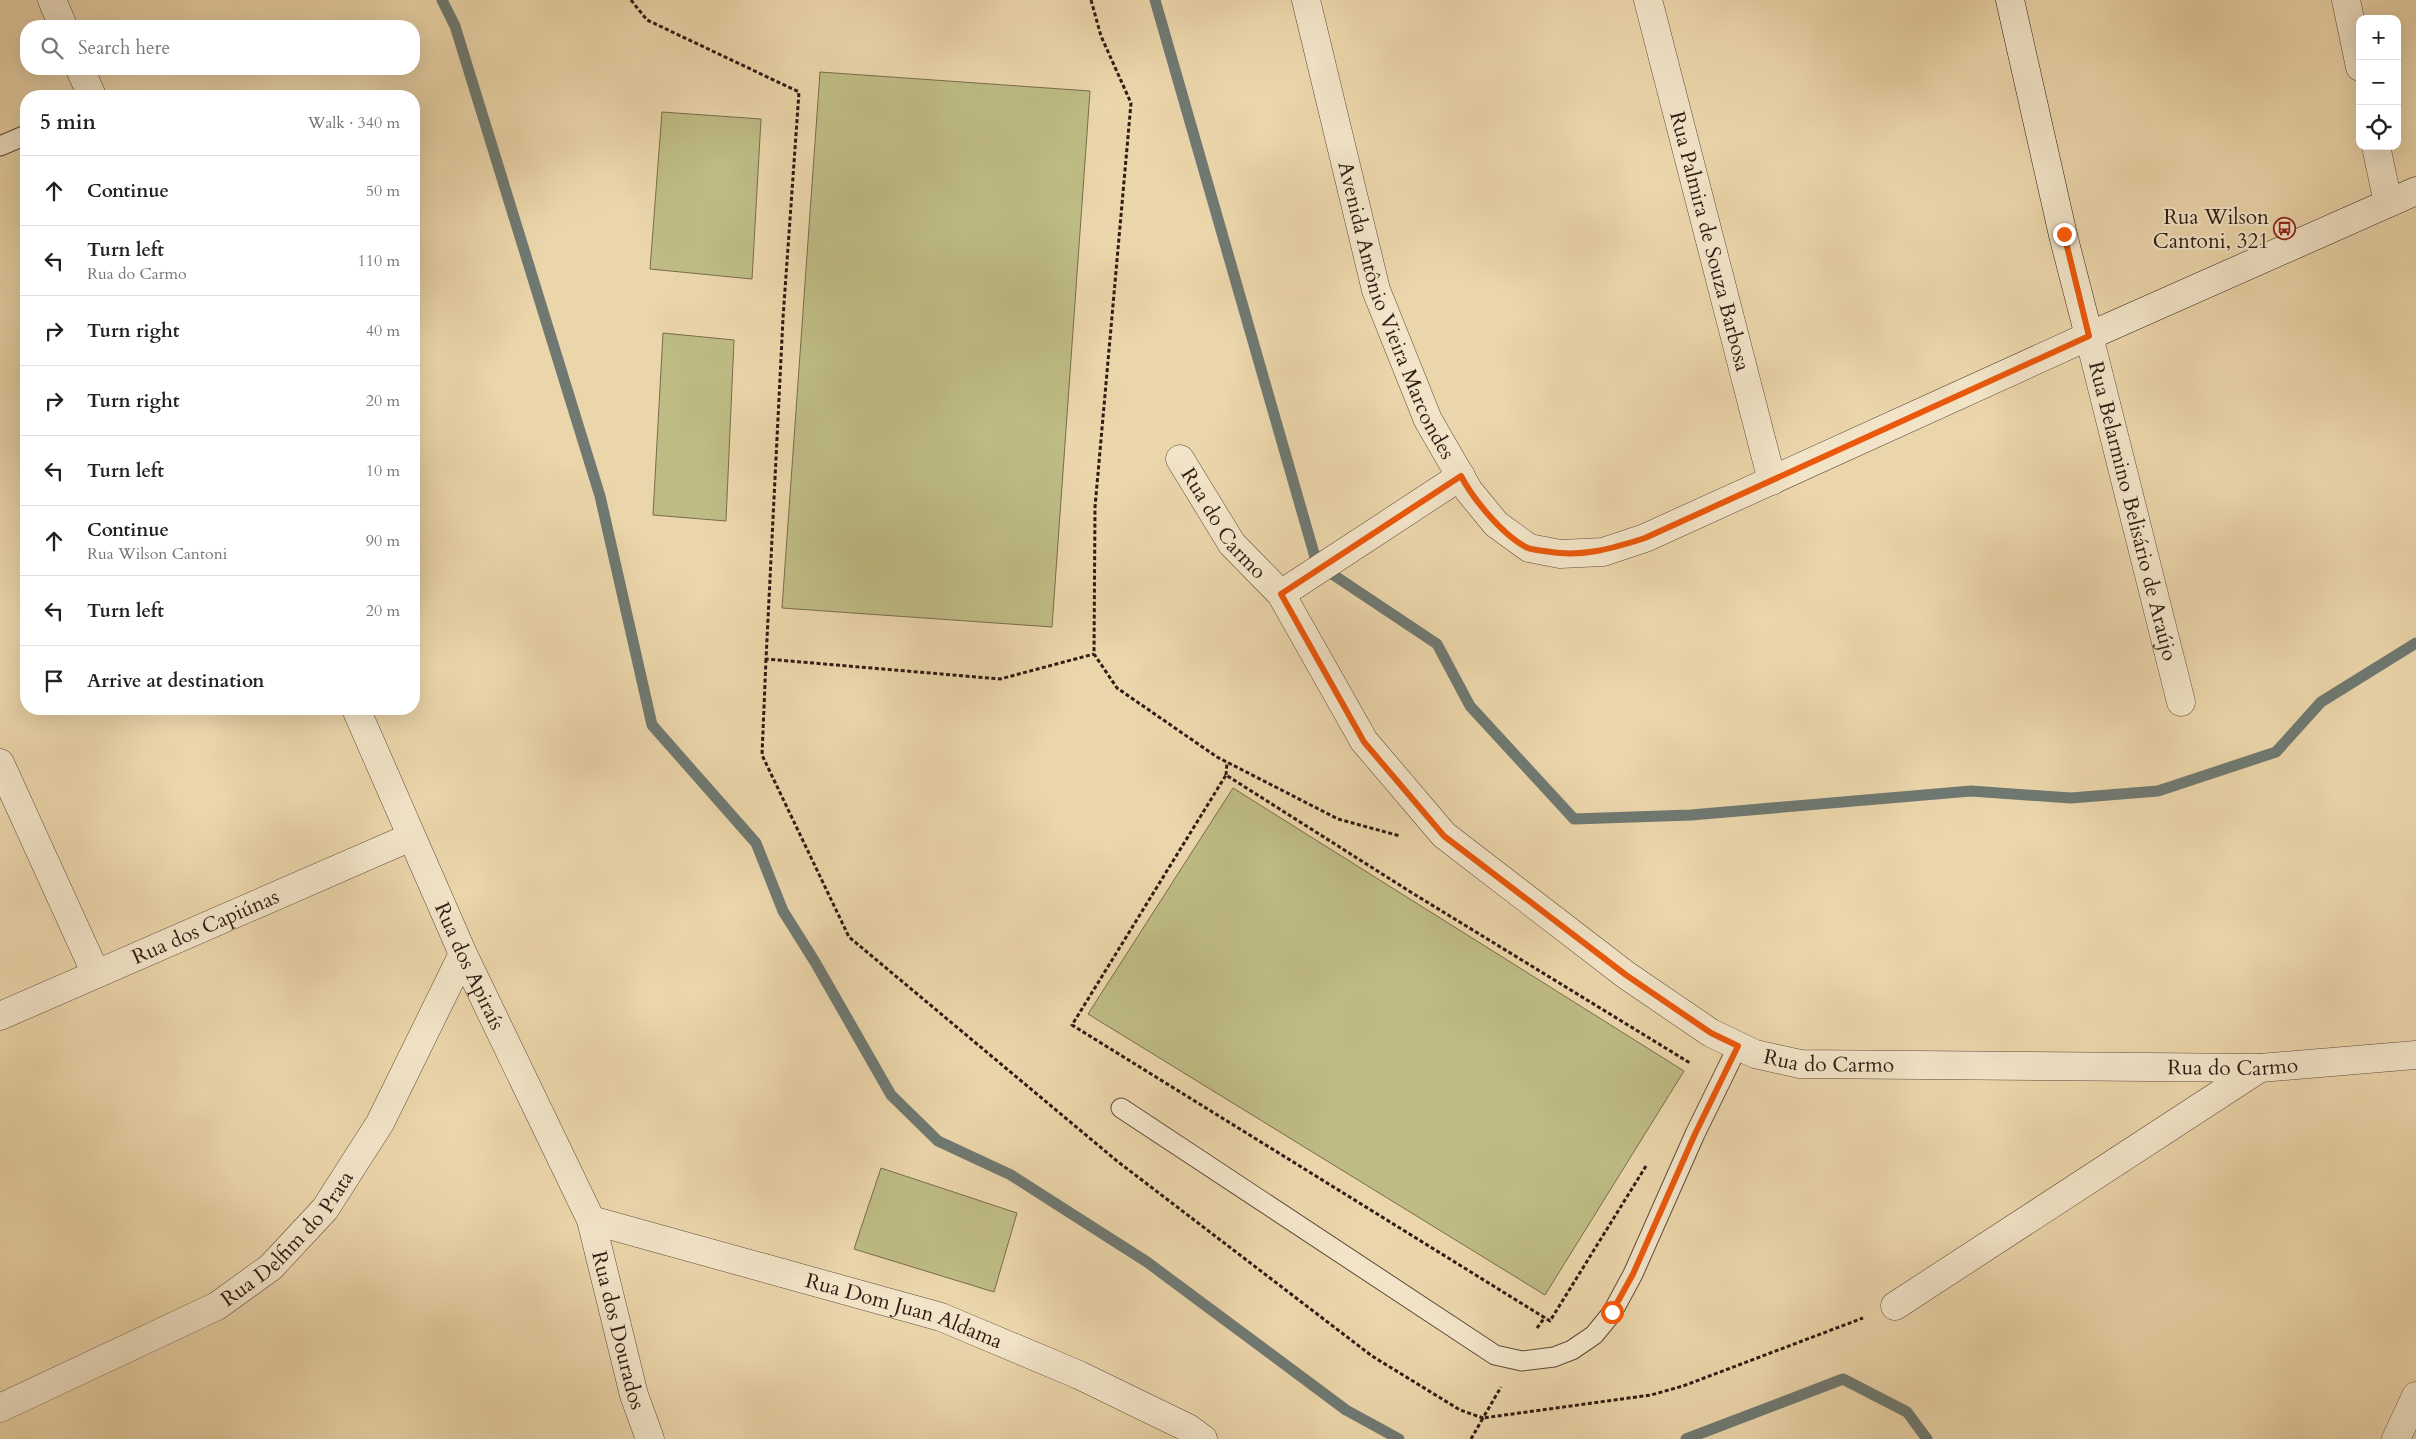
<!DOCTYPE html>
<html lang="en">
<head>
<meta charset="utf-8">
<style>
  :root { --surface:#fff; --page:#f2f2f2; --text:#222; --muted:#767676; --line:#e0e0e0 }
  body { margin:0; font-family:Cardo,serif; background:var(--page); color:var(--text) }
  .controls { position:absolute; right:15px; top:15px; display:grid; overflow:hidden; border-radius:10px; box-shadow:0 5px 20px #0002 }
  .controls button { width:45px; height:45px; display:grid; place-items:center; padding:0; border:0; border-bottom:1px solid var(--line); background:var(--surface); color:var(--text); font:25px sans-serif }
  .stop { position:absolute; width:15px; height:15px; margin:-11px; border:4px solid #ea580c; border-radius:50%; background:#fff }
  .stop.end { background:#ea580c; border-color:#fff; box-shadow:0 1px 5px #0008 }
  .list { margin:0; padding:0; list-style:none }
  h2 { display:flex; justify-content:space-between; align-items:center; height:65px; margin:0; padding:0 20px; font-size:21px }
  h2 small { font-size:16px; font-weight:400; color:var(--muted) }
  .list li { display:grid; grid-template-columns:32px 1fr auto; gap:15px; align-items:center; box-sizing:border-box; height:70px; padding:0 20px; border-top:1px solid var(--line) }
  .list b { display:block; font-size:19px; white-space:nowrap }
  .list p { margin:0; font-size:16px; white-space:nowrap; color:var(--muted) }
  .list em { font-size:16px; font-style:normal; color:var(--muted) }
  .icon { flex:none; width:28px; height:28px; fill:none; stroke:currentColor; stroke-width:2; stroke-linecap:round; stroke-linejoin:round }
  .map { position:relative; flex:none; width:2416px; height:1439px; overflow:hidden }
  .search { position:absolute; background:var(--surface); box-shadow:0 5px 20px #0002; left:20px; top:20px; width:400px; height:55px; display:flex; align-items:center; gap:12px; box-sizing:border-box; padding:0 18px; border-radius:20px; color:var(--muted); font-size:19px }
  .panel { position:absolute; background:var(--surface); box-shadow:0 5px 20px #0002; left:20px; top:90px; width:400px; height:625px; border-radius:20px }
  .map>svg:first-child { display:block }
  .green { fill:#bebb84; stroke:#786c4c }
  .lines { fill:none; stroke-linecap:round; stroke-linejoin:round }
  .stream { stroke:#6f7972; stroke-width:11 }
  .lane-casing { stroke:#604a3a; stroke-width:21 }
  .street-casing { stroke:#604a3a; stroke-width:29 }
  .secondary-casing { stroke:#311c14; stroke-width:29 }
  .path { stroke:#311c14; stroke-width:3; stroke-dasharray:4 2.5; stroke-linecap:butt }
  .lane { stroke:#f2e4c8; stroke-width:19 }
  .street { stroke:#f2e4c8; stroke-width:28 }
  .secondary { stroke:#f2e4c8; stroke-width:28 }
  .route { stroke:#ea580c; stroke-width:6 }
  .labels { text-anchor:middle; stroke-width:4; stroke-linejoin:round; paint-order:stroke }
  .poi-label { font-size:21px; fill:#311c14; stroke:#f2e4c8; text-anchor:end }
  .street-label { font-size:21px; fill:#311c14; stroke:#f2e4c8 }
</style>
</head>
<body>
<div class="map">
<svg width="2416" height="1439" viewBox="0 0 2416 1439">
  <rect width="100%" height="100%" fill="#ebd5aa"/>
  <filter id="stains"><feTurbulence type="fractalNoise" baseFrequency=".004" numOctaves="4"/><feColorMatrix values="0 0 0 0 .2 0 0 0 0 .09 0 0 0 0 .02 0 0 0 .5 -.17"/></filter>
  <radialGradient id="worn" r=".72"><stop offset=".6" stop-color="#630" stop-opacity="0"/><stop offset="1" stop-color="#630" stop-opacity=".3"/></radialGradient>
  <path class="green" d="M 820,72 L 1090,91 L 1052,627 L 782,608 Z
    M 662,112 L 761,119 L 752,279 L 650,269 Z
    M 663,333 L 734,340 L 726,521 L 653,515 Z
    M 1233,788 L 1684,1071 L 1545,1295 L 1088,1014 Z
    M 881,1168 L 1017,1213 L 994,1292 L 854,1249 Z"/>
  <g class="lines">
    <path class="stream" d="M 442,0 L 455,26 L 600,496 L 652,725 L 756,843 L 783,911 L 815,962 L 891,1095 L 938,1141 L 1011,1175 L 1147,1262 L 1346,1410 L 1399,1439
      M 1155,0 L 1317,564 L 1437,644 L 1470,706 L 1574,819 L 1691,815 L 1971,791 L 2071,798 L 2158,791 L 2276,752 L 2321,702 L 2416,643
      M 1686,1439 L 1843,1379 L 1907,1412 L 1927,1439"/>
    <defs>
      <path id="lane" d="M 0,146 L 26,135
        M 1121,1108 L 1495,1355 L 1522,1361 L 1554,1357 L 1572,1350 L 1594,1335 L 1612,1313 L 1633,1274 L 1695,1134 L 1738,1046"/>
      <g id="street">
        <path d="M 52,0 L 63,26"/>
        <path id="s1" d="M 1306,0 L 1376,290 L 1428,420 L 1469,491 L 1496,524 L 1529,548 L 1560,554 L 1603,552 L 1645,538 L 2089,336 L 2181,702"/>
        <path id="s2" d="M 1648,0 L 1772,481"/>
        <path d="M 2346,0 L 2360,67"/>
        <path d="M 80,69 L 92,96"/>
        <path d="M 2376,146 L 2388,203"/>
        <path id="s3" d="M 1180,459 L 1232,544 L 1281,594 L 1364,741 L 1444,835 L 1626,975 L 1711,1033 L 1755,1054 L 1800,1064 L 2260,1068 L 2416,1055"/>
        <path d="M 1281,594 L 1461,476"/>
        <path id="s4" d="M 356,709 L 463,954 L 591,1220 L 634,1395 L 650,1439"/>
        <path d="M 0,763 L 96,974"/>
        <path id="s5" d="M 0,1016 L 411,837"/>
        <path id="s6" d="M 591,1220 L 941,1317 L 1079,1375 L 1188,1428 L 1203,1439"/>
        <path d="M 1895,1306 L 2260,1068"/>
        <path id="s7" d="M 0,1408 L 217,1306 L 271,1267 L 325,1209 L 380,1123 L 463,954"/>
        <path d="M 2396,1439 L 2416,1396"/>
      </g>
      <path id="secondary" d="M 2010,0 L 2063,235 L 2089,336 L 2416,191"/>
    </defs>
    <use href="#lane" class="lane-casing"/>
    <use href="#street" class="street-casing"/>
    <use href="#secondary" class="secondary-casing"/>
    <path class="path" d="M 631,0 L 647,20 L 799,92 L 783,318 L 766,659 L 1000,679 L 1094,654
      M 1091,0 L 1101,36 L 1131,103 L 1095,507 L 1094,654 L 1117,688 L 1217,757 L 1338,819 L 1400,836
      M 766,659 L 762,755 L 849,937 L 1117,1161 L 1372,1356 L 1460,1410 L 1483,1418 L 1501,1387
      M 1226,775 L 1227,762
      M 1646,1166 L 1550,1321 L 1072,1025 L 1226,775 L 1409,891 L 1690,1063
      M 1537,1328 L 1545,1317
      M 1471,1439 L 1483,1418 L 1651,1395 L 1683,1386 L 1863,1318"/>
    <use href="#lane" class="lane"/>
    <use href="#street" class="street"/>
    <use href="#secondary" class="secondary"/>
  </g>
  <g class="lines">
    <path class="route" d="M 1612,1312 L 1633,1274 L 1695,1134 L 1738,1046 L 1711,1033 L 1626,975 L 1444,836 L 1364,742 L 1281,594 L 1461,476 C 1473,499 1504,537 1528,548 C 1533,550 1539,550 1544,551 C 1580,558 1611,549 1645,538 L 2089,336 L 2064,234"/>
  </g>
  <defs>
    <symbol id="bus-ring" viewBox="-11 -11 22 22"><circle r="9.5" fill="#f2e4c8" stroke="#8f2418" stroke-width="1.5"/><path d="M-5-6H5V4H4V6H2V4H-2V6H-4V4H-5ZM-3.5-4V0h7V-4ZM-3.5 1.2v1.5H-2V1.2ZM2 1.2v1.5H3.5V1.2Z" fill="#8f2418"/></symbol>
  </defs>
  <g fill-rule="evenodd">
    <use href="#bus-ring" x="2272" y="216" width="25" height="25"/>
  </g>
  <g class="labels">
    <g class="poi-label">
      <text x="2269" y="224">Rua Wilson<tspan x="2269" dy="24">Cantoni, 321</tspan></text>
    </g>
    <g class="street-label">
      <text dy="7" stroke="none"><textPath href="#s2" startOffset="249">Rua Palmira de Souza Barbosa</textPath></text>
      <text dy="7" stroke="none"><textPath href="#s1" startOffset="324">Avenida Antônio Vieira Marcondes</textPath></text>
      <text dy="7" stroke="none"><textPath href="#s1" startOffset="1391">Rua Belarmino Belisário de Araújo</textPath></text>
      <text dy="7" stroke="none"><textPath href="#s3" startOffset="78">Rua do Carmo</textPath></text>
      <text dy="7" stroke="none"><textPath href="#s5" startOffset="224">Rua dos Capiúnas</textPath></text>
      <text dy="7" stroke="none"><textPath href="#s4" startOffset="281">Rua dos Apiraís</textPath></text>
      <text dy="7" stroke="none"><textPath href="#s3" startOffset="918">Rua do Carmo</textPath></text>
      <text dy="7" stroke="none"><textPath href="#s3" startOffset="1322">Rua do Carmo</textPath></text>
      <text dy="7" stroke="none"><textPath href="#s7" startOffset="338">Rua Delfim do Prata</textPath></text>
      <text dy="7" stroke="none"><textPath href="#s6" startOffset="326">Rua Dom Juan Aldama</textPath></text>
      <text dy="7" stroke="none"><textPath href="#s4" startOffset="676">Rua dos Dourados</textPath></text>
    </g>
  </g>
  <rect width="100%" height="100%" filter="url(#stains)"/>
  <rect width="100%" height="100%" fill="url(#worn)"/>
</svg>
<div class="controls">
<button>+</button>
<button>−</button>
<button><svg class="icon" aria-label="locate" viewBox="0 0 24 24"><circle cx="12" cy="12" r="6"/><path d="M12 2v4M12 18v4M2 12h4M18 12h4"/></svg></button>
</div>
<div class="stop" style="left:1612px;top:1312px"></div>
<div class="stop end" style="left:2064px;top:234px"></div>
<div class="search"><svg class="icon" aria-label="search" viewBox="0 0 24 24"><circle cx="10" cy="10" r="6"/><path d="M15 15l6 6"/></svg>Search here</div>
<section class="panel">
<h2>5 min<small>Walk · 340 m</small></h2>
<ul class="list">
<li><svg class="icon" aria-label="ahead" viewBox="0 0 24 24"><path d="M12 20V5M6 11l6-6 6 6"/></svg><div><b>Continue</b></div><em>50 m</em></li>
<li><svg class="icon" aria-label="left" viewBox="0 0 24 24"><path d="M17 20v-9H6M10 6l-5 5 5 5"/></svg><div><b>Turn left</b><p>Rua do Carmo</p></div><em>110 m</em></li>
<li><svg class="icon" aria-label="right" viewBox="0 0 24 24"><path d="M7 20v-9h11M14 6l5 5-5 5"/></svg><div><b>Turn right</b></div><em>40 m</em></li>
<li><svg class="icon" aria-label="right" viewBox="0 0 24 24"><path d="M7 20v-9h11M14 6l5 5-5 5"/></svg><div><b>Turn right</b></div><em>20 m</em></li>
<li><svg class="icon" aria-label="left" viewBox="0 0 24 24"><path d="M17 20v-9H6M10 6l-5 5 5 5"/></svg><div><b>Turn left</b></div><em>10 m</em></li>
<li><svg class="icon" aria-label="ahead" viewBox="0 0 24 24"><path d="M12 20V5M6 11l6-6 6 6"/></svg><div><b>Continue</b><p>Rua Wilson Cantoni</p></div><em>90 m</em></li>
<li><svg class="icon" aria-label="left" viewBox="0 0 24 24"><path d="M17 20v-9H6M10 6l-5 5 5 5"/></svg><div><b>Turn left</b></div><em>20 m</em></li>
<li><svg class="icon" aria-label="arrive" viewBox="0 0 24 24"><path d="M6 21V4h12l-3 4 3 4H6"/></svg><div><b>Arrive at destination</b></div></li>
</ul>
</section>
</div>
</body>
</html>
